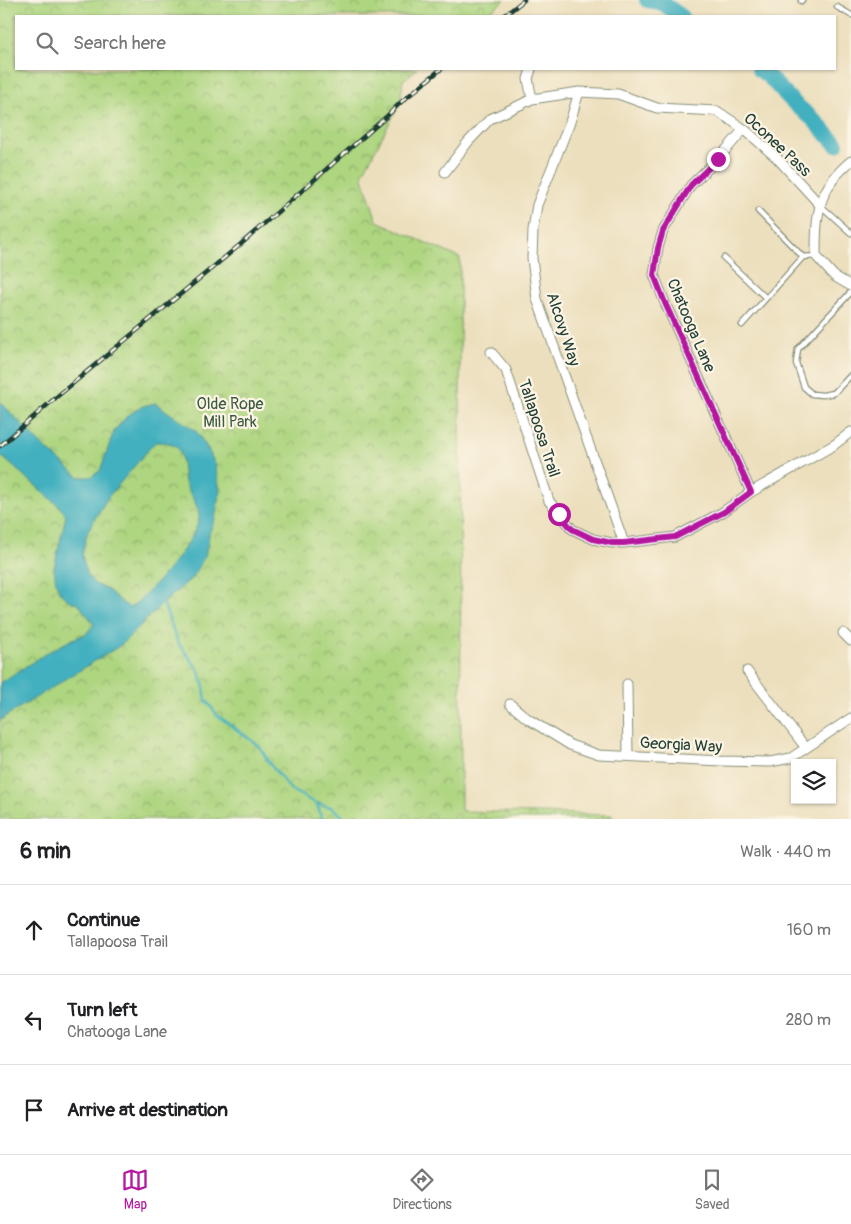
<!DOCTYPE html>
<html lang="en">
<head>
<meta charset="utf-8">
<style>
  :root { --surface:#fff; --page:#f2f2f2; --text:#202124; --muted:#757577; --line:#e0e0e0; --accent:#b5179e }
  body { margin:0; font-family:Pangolin,sans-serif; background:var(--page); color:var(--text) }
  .controls { position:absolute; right:15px; bottom:15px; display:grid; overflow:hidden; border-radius:0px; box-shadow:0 1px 4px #0004 }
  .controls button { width:45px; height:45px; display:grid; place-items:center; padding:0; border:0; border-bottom:1px solid var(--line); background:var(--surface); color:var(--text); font:25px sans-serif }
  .stop { position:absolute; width:15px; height:15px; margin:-11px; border:4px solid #b5179e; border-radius:50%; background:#fff }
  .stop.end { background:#b5179e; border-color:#fff; box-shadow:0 1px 5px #0008 }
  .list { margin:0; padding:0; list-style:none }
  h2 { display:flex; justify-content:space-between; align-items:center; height:65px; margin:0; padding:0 20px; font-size:21px }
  h2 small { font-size:16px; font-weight:400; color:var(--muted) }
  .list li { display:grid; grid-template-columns:32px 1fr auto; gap:15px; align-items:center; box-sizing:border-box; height:90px; padding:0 20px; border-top:1px solid var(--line) }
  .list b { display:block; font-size:19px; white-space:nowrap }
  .list p { margin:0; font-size:16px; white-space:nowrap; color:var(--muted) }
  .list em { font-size:16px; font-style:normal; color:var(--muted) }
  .icon { flex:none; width:28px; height:28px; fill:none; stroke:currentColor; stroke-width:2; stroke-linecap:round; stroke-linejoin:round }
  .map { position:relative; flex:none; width:851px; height:819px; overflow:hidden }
  .search { position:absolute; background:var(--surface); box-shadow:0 1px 4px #0004; left:15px; right:15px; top:15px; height:55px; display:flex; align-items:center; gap:12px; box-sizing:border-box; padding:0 18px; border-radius:0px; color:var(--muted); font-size:19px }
  .sheet { height:335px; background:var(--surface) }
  nav { display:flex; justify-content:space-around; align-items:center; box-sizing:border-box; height:70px; border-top:1px solid var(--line); background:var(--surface); font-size:14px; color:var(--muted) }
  nav a { display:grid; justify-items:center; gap:2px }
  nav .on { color:var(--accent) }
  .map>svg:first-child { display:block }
  .park { fill:url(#park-crowns); stroke:#66895a }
  .water { fill:#42b0bf; stroke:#30767a; fill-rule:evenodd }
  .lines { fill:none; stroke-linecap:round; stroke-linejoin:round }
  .stream { stroke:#42b0bf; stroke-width:2.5 }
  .river { stroke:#42b0bf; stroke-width:16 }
  .lane-casing { stroke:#868e78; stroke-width:7 }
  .street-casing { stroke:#868e78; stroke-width:11 }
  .lane { stroke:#fff; stroke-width:4.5 }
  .street { stroke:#fff; stroke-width:9 }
  .rail-casing { stroke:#1f3d34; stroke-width:4.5 }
  .rail { stroke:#fcf5e5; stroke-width:2.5; stroke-dasharray:8; stroke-linecap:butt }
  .route { stroke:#b5179e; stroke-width:6 }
  .labels { text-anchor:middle; stroke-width:4.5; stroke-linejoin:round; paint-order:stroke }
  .street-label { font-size:16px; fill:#1f3d34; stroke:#fcf5e5 }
  .park-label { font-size:16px; fill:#3c5b43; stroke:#fcf5e5 }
</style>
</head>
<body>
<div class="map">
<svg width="851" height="819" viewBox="0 0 851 819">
  <defs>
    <pattern id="park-crowns" width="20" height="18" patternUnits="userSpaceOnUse" patternTransform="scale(1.25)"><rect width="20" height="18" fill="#aed580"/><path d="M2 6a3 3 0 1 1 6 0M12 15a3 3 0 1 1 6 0" fill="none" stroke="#8dae6a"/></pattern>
  </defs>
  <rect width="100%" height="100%" fill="#fcf5e5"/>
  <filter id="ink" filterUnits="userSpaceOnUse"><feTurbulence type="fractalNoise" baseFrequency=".02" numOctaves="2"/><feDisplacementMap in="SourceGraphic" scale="10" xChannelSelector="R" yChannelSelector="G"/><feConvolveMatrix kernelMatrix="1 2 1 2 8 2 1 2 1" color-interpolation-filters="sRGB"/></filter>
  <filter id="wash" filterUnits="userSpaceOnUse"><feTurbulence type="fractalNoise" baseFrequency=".0096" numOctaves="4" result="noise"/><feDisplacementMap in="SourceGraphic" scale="20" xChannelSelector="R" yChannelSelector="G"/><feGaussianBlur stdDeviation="1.12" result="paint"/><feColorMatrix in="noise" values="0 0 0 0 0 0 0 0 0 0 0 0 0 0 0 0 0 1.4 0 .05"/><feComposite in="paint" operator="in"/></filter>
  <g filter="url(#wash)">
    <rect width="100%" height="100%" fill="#ecdfbd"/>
    <path class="park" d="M 0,0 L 505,0 L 484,16 L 16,16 L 16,69 L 417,69 L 403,80 L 400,103 L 362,175 L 377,221 L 460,258 L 461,811 L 612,815 L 612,819 L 0,819 Z"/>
    <path class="water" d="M 0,402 L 44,447 L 79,477 L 90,477 L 100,471 L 114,431 L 128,415 L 143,406 L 155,403 L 196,431 L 208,449 L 215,464 L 220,491 L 215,519 L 210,531 L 205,556 L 193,577 L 163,603 L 121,645 L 6,716 L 0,721 L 0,683 L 48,652 L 73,639 L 86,634 L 94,624 L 79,605 L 67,599 L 60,593 L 56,582 L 54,568 L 66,515 L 58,505 L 0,455 ZM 155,442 C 186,441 180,456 184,479 C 187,491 197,502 199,514 C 202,536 148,595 130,608 L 120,601 L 109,591 L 95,584 L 87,575 L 82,555 L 87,534 L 92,523 L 109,496 Z"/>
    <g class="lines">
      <path class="stream" d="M 163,603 L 178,643 L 198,669 L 203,682 L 206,700 L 217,715 L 259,746 L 270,764 L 291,790 L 317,804 L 331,807 L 346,819
        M 317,804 L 322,819"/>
      <path class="river" d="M 647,0 L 662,3 L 681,16
        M 759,69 L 768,76 L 794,103 L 814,120 L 836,144"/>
    </g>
  </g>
  <g filter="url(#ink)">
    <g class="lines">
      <defs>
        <path id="lane" d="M 801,1 L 802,0
          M 837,7 L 851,15
          M 820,205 L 851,233
          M 758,211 L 803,257
          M 724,258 L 766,298
          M 851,292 L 798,349 L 796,363 L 804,387 L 812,394 L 823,395 L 834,393 L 851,375
          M 742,325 L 803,257 L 816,256"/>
        <path id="street" d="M 531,69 L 528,79 L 532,99
          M 579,92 L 570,122 L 537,205 L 533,230 L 532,258 L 537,299 L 624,543
          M 744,129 L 718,159 L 691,185 L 663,231 L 658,248 L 654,275 L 665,303 L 751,492
          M 851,161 C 817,189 816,215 816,256 L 834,276 L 851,286
          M 445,172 L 468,142 L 490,119 L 520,105 L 532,99 L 579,92 L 618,94 L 657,108 L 717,111 L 744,129 L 777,158 L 820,205
          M 491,352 L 506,370 L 549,501 L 572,529 L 593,539 L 612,543 L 624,543 L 675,537 L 723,512 L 751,492 L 834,445 L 851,432
          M 843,633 L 851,641
          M 747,671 L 806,748
          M 627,684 L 628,756
          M 510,704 L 528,719 L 570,745 L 599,755 L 721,761 L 770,762 L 791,758 L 851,718"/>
      </defs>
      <use href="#lane" class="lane-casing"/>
      <use href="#street" class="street-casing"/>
      <use href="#lane" class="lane"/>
      <use href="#street" class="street"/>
      <defs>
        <path id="rail" d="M 504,16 L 524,0
          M 0,446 L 60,394 L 241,244 L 386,117 L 400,103 L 441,69"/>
      </defs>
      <use href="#rail" class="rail-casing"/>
      <use href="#rail" class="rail"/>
    </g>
  </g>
  <g class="lines" filter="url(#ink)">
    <path class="route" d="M 559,514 L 572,529 L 593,539 L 612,543 L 624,543 L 675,537 L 724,512 L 751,492 L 665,303 L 654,275 L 658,248 L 663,231 L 691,185 L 718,159"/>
  </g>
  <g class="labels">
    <g class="street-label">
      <text transform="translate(778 144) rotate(43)" y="6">Oconee Pass</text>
      <text transform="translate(692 325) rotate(67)" y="6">Chatooga Lane</text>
      <text transform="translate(564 329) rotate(72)" y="6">Alcovy Way</text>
      <text transform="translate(540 428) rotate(72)" y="6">Tallapoosa Trail</text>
      <text transform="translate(681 744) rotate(3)" y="6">Georgia Way</text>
    </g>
    <g class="park-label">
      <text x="230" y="409">Olde Rope<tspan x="230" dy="18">Mill Park</tspan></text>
    </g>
  </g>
</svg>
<div class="controls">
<button><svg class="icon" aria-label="layers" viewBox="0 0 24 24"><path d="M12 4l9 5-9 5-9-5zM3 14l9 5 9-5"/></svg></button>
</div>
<div class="stop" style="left:559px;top:514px"></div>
<div class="stop end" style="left:718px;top:159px"></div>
<div class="search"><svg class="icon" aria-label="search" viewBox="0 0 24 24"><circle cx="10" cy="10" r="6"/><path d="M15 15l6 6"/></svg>Search here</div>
</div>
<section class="sheet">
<h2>6 min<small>Walk · 440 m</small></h2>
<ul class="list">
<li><svg class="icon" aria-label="ahead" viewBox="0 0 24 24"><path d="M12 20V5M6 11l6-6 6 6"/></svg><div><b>Continue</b><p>Tallapoosa Trail</p></div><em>160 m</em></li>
<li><svg class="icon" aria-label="left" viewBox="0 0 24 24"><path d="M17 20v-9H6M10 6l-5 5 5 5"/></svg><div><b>Turn left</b><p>Chatooga Lane</p></div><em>280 m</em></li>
<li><svg class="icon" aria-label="arrive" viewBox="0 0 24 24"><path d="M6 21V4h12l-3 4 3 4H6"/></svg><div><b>Arrive at destination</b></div></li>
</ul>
</section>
<nav>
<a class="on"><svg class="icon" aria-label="map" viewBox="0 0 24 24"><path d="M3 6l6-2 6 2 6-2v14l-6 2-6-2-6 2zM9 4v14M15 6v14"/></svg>Map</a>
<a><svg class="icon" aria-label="directions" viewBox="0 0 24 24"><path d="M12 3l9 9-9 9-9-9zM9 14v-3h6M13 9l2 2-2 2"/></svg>Directions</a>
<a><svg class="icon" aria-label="saved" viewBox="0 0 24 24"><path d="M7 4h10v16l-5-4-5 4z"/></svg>Saved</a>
</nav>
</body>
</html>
